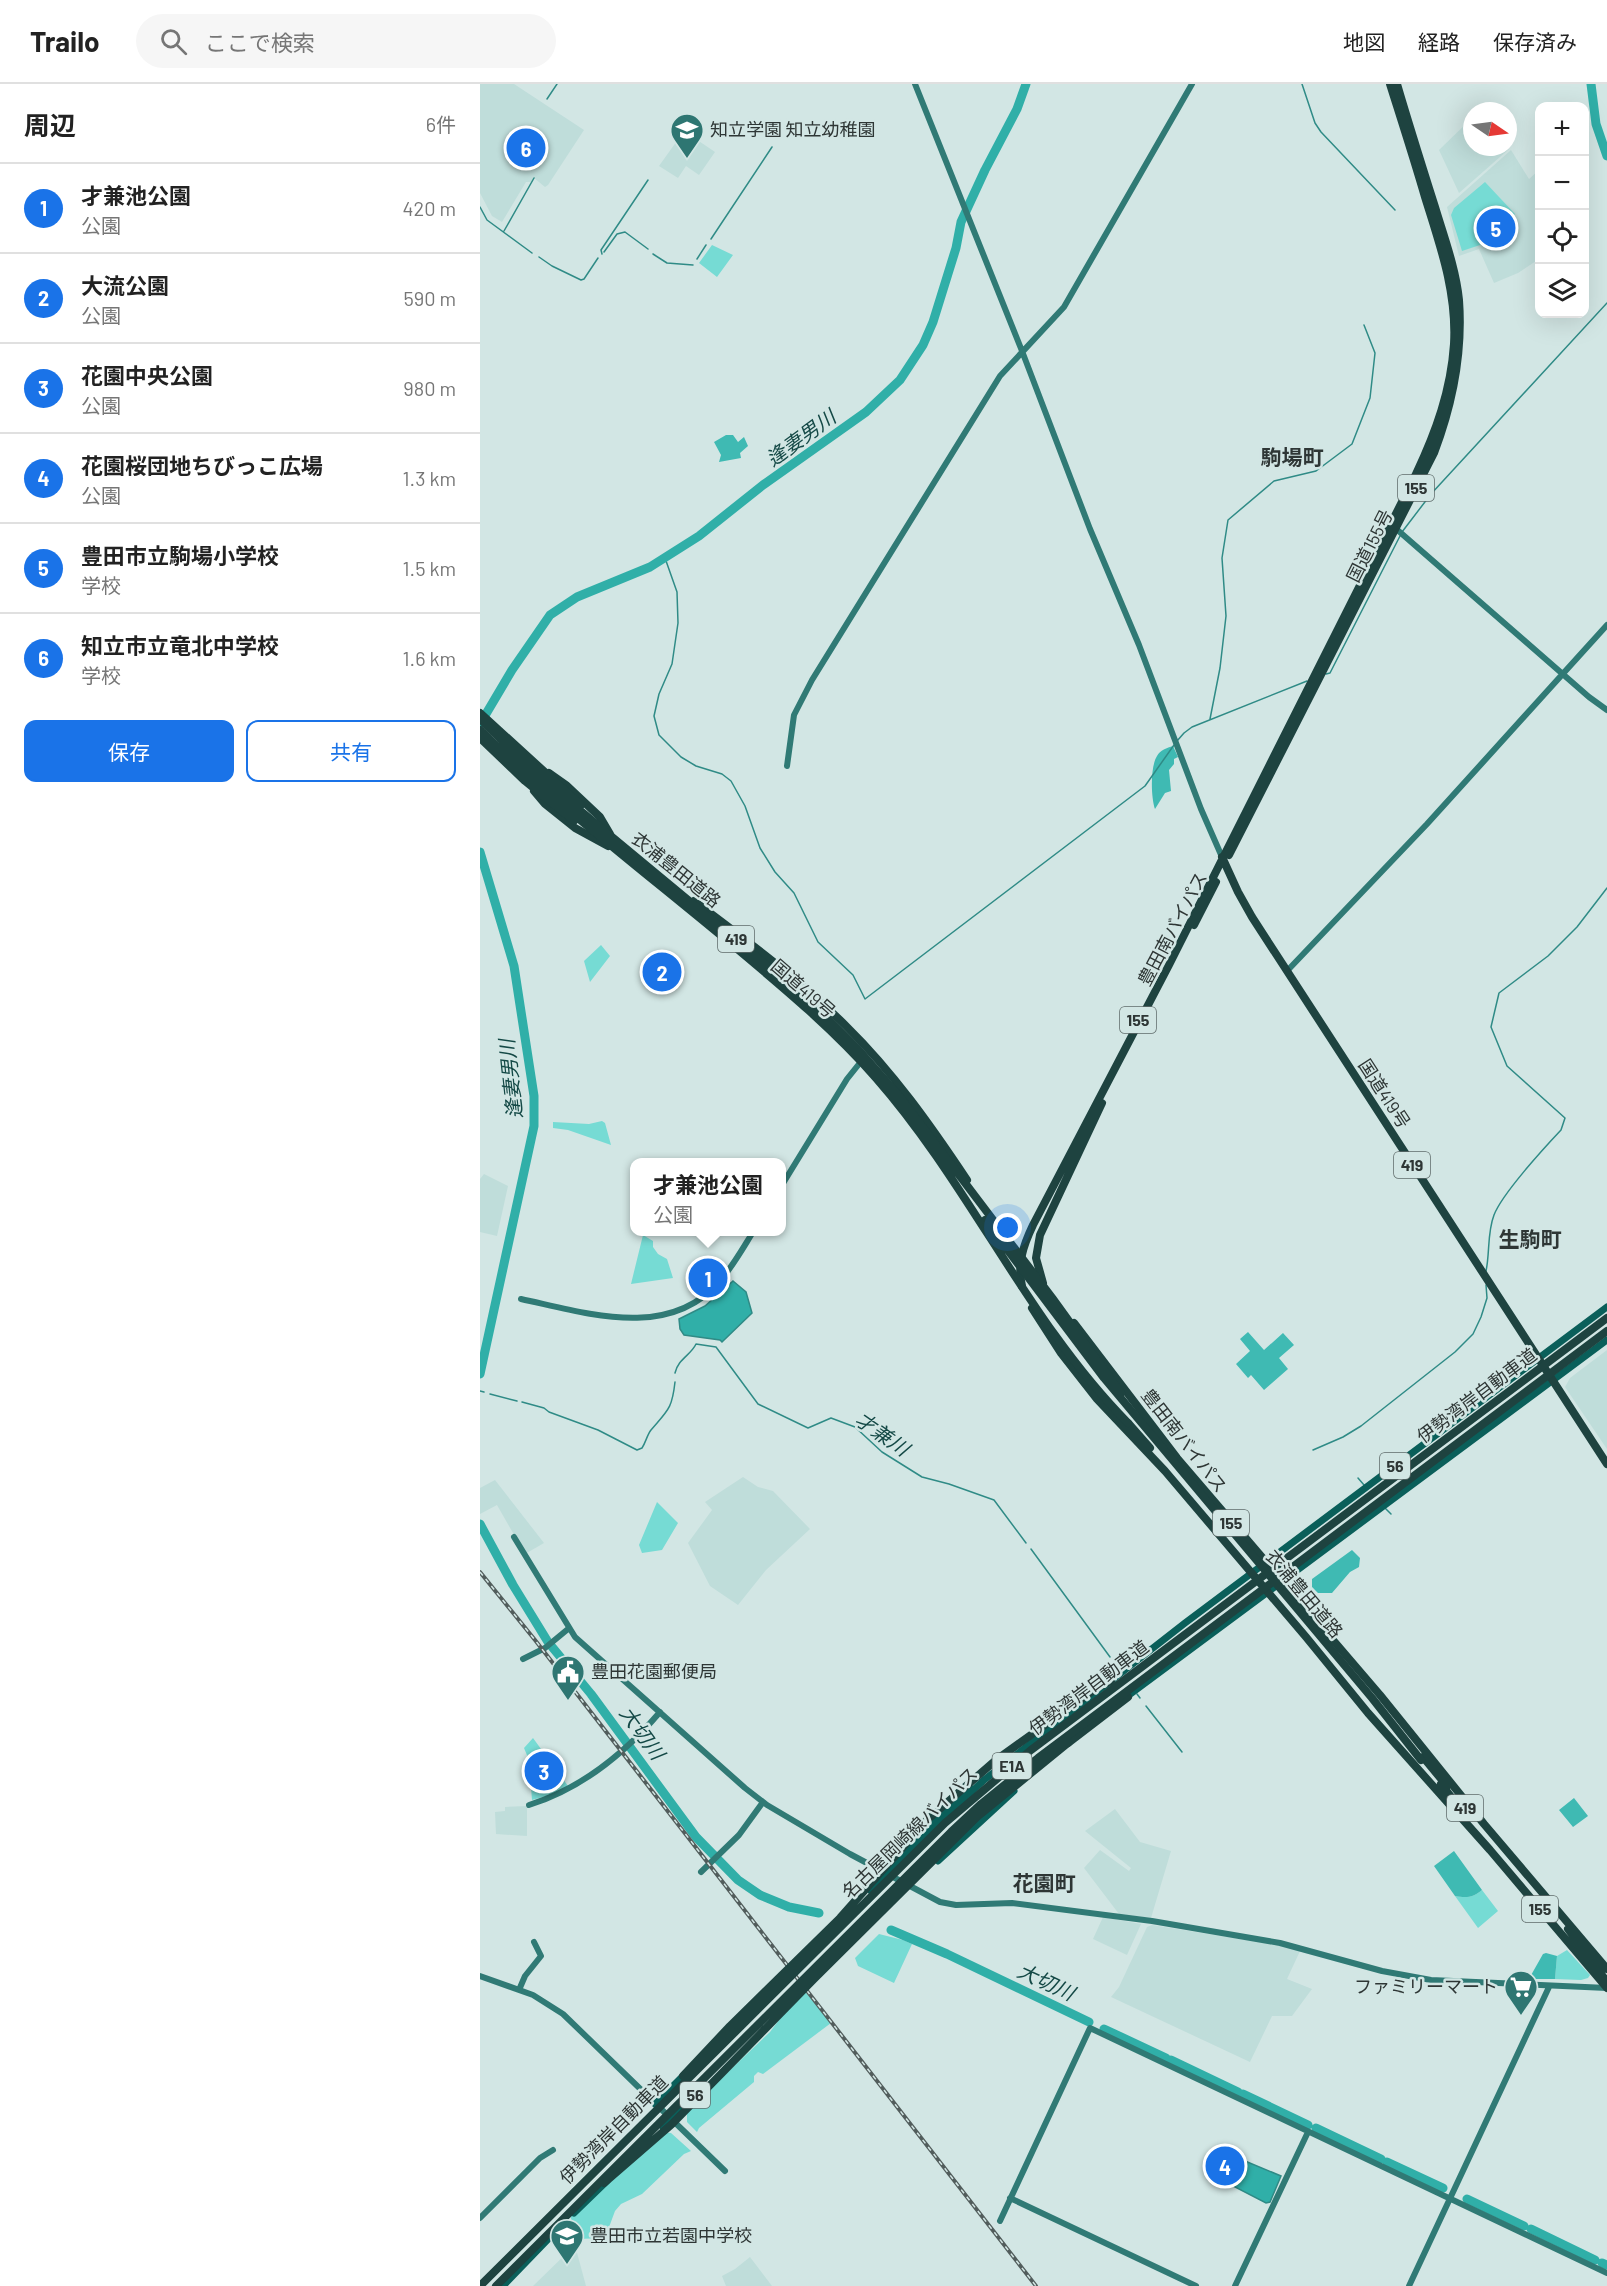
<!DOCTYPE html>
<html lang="ja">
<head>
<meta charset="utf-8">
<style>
  :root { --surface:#fff; --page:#f6f6f6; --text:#222; --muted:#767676; --line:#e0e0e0; --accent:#1a73e8 }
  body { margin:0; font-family:Barlow,"Noto Sans JP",sans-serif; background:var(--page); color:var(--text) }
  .controls { position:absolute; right:18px; top:18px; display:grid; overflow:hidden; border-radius:12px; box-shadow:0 6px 24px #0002 }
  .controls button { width:54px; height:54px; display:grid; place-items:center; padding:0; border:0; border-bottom:2px solid var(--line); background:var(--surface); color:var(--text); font:30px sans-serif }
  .compass { position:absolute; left:983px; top:18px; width:54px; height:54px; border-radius:50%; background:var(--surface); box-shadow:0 6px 24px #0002; rotate:103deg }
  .you { position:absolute; left:528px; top:1144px; width:21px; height:21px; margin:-15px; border:4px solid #fff; border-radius:50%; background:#1a73e8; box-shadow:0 0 0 9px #1a73e833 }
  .badge { display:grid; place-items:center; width:39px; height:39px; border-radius:50%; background:var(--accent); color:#fff; font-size:20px; font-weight:700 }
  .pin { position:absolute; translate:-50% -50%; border:3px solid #fff; box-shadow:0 2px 6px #0006 }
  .popup { position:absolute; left:150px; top:1074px; width:156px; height:78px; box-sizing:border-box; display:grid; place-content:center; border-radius:12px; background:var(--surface); filter:drop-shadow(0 2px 4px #0005); font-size:20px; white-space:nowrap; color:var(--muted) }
  .popup b { font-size:22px; color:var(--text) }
  .popup::after { content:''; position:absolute; left:50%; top:100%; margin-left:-12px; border:12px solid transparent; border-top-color:var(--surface) }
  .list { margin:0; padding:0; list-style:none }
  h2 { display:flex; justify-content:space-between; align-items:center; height:78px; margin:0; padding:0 24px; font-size:26px }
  h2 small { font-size:20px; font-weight:400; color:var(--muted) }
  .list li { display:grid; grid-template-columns:39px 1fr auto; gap:18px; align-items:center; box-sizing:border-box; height:90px; padding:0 24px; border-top:2px solid var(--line) }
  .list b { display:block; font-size:22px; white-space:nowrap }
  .list p { margin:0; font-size:20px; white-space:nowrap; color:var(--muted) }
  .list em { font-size:20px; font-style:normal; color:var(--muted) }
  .actions { display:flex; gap:12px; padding:18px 24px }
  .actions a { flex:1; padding:14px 0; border:2px solid var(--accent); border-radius:12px; text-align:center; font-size:21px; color:var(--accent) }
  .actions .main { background:var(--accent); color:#fff }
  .icon { flex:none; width:33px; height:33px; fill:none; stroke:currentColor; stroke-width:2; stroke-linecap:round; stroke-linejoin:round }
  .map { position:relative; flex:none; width:1127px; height:2202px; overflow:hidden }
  header { display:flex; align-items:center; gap:36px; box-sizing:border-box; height:84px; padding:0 30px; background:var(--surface); border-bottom:2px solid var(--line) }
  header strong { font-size:28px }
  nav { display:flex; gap:33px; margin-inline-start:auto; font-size:21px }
  .search { width:420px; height:54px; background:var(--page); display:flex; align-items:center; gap:15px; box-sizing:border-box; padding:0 21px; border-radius:33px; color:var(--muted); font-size:22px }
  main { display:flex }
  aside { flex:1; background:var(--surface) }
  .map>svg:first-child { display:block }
  .built { fill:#bfddda }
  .green { fill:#76dbd4 }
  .forest { fill:#3fbab3 }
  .water { fill:#30afa8; stroke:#2f8b86; stroke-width:1.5 }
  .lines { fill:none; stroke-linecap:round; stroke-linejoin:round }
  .stream { stroke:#2f8b86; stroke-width:1.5 }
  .river { stroke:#30afa8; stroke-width:9 }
  .secondary { stroke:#307a75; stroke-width:6 }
  .primary { stroke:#0a5f5a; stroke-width:7 }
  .highway { stroke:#1e4340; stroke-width:8 }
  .rail-casing { stroke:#525d5c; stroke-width:4 }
  .rail { stroke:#d2e6e4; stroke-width:1.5; stroke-dasharray:4.5; stroke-linecap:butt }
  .primary-bridge { stroke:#0a5f5a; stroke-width:7 }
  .highway-bridge { stroke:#1e4340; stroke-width:8 }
  .labels { text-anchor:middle; stroke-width:5; stroke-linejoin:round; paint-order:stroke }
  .shield { fill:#d2e6e4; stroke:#5f6b6a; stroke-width:1.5 }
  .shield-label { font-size:16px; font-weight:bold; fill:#2e3635 }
  .poi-label { font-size:18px; fill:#2e3635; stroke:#d2e6e4; text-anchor:start }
  .street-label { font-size:18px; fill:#2e3635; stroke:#d2e6e4 }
  .water-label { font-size:20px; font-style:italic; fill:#144946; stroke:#d2e6e4 }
  .quarter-label { font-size:21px; font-weight:bold; fill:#2e3635; stroke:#d2e6e4 }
</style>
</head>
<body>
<header>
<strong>Trailo</strong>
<div class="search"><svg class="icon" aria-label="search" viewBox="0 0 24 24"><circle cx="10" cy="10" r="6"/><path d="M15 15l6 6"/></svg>ここで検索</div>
<nav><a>地図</a><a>経路</a><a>保存済み</a></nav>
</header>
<main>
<aside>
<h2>周辺<small>6件</small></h2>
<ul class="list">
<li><span class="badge">1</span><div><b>才兼池公園</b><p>公園</p></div><em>420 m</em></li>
<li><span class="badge">2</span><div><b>大流公園</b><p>公園</p></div><em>590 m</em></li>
<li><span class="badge">3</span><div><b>花園中央公園</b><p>公園</p></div><em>980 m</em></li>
<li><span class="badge">4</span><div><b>花園桜団地ちびっこ広場</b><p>公園</p></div><em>1.3 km</em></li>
<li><span class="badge">5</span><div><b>豊田市立駒場小学校</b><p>学校</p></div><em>1.5 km</em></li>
<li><span class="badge">6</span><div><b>知立市立竜北中学校</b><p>学校</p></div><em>1.6 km</em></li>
</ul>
<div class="actions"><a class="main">保存</a><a>共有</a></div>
</aside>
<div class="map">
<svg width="1127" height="2202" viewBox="0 0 1127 2202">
  <rect width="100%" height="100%" fill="#d2e6e4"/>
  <path class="built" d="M 0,0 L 34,0 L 104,46 L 68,101 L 65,103 L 54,94 L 51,98 L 46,98 L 22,138 L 12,132 L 0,109 Z
    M 992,34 L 992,63 L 1028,62 L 1029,65 L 979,109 L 959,66 Z
    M 204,47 L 235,68 L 219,91 L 206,82 L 198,94 L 179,82 Z
    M 1031,66 L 1049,95 L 1059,86 L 1059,175 L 1038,189 L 1014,199 L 999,165 L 979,172 L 967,123 Z
    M 4,1090 L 28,1102 L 17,1152 L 0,1148 L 0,1095 Z
    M 1127,1266 L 1127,1365 L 1085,1303 L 1090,1294 Z
    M 263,1393 L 278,1403 L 293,1407 L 330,1445 L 286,1486 L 258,1521 L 230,1502 L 208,1459 L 232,1426 L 225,1418 Z
    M 15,1396 L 64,1459 L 45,1470 L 17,1421 L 0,1430 L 0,1404 Z
    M 47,1722 L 47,1752 L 16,1750 L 15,1728 L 25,1727 L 25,1723 Z
    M 635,1725 L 660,1758 L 691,1767 L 671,1834 L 639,1830 L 604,1784 L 620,1766 L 649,1787 L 651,1784 L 605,1747 Z
    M 623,1833 L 661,1840 L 647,1871 L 613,1855 Z
    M 672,1841 L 799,1861 L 820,1867 L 807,1895 L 832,1905 L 812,1932 L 792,1932 L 770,1978 L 631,1913 L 639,1903 L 667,1843 Z
    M 91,2165 L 96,2165 L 106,2202 L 53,2202 Z
    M 270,2173 L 292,2202 L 246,2202 L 242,2192 L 255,2185 Z"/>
  <path class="green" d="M 1005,98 L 1035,130 L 1003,160 L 982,167 L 971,131 L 974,124 Z
    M 232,161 L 253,171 L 237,193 L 219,179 Z
    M 121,861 L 130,872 L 110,898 L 104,877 Z
    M 181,871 L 199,884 L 184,905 L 165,889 Z
    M 122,1037 L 125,1039 L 131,1061 L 88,1046 L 73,1044 L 73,1038 L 109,1040 Z
    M 163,1151 L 173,1157 L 173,1163 L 178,1170 L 187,1175 L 193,1194 L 151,1200 Z
    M 177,1418 L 198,1439 L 182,1466 L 162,1469 L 159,1461 Z
    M 53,1654 L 88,1702 L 70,1711 L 52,1716 L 49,1676 L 44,1664 Z
    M 1002,1806 L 1018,1827 L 998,1844 L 975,1812 C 986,1814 993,1814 1002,1806 Z
    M 399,1850 L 423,1856 L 432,1860 L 414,1899 L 378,1882 L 375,1874 Z
    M 1087,1866 L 1110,1891 L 1108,1894 L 1101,1896 L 1075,1895 L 1077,1872 Z
    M 325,1907 L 351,1939 L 283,1990 L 278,1988 L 274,1992 L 274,1998 L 219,2044 L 217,2048 L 207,2038 L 207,2027 L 290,1948 L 302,1932 Z
    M 182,2048 L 191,2049 L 211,2067 L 204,2070 L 162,2110 L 141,2120 L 135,2127 L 125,2154 L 97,2155 L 90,2131 Z
    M 735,2064 L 765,2077 L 753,2102 L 725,2087 Z"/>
  <path class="forest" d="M 246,351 L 253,351 L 258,358 L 264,353 L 268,362 L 260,369 L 261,374 L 239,378 L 241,371 L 234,358 Z
    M 693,662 L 698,673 L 694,675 L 694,680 L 689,686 L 691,707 L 685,709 L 675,725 C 671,714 670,683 677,672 C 680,666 687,664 693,662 Z
    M 768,1248 L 784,1266 L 803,1249 L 814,1261 L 799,1274 L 808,1285 L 784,1306 L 771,1291 L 768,1294 L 756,1280 L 770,1267 L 760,1255 Z
    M 872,1466 L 880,1474 L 879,1483 L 870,1488 L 852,1509 L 838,1509 L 832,1503 L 832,1495 Z
    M 1094,1714 L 1108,1732 L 1093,1743 L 1079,1726 Z
    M 974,1767 L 1002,1806 C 993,1814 986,1814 975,1812 L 954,1782 Z
    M 1066,1869 L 1077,1872 L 1075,1895 L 1051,1895 L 1050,1893 L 1063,1870 Z"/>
  <path class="water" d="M 253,1197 L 266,1208 L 272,1229 L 242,1258 L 240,1256 L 204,1251 L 200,1245 L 199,1235 L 225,1222 Z
    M 765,2077 L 801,2092 L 790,2118 L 786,2119 L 753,2102 Z"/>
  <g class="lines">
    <path class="stream" d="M 822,0 L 835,39 L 841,48 L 915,126
      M 67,15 L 77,0
      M 0,123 L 7,136 L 52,169
      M 24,147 L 54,94
      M 231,155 L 292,63
      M 124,168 L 137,150 L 145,148 L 168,165
      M 122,170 L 121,166 L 168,96
      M 173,170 L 187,179 L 213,181
      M 59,173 L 72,182 L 101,196 L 104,195 L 118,174
      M 217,175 L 226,161
      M 922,448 L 951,410 L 1127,219
      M 185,474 L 197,508 L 198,539 L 192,580 L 179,610 L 174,632 L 179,651 L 201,673 L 216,682 L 242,690 L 251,697 L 265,722 L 280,764 L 295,788 L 314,809 L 338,858 L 373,891 L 385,915 L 665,702 L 694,661
      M 846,590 L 850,589 L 920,452
      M 730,635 L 740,584 L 746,532 L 742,474 L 748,436 L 794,397 L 836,387 L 872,360 L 890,314 L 895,269 L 884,241
      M 697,657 L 704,649 L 712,643 L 827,597
      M 1006,1187 C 1010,1169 1007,1149 1014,1131 C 1022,1110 1064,1064 1081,1046 L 1085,1034 L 1027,982 L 1011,943 L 1019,909 L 1068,872 L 1097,843 L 1127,804
      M 195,1289 C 198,1275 211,1271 216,1260 L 236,1263 L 278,1320 L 328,1344 L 351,1334 L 375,1343 L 402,1368 L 442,1393 L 469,1400 L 514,1416 L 546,1459
      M 0,1307 L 4,1308
      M 10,1310 L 37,1317
      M 42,1318 L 64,1324 L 69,1328 L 118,1346 L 157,1366 L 162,1364 C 166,1358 167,1351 171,1346 C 188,1326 192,1325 195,1298
      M 833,1366 L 863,1353 L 881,1342 L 975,1268 L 993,1250 L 1001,1233 L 1007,1214 L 1006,1201
      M 878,1394 L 884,1401
      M 905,1424 L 911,1430
      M 551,1465 L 630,1573
      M 636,1580 L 640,1586
      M 657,1610 L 660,1614
      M 666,1622 L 702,1668"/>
    <path class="river" d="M 1111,0 L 1116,40 L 1127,72
      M 0,640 L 32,586 L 70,531 L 97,513 L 170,483 L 219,452 L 283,401 L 386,328 L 420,296 L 443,261 L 453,238 L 476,164 L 481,138 L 505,86 L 537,25 L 546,0
      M 0,768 L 34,882 L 54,1012 L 54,1042 L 0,1290
      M 0,1440 L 33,1501 L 68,1558 L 111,1610 L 216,1753 L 258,1796 L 280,1811 L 309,1823 L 339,1829
      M 411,1846 L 467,1870 L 609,1938
      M 624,1945 L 686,1974
      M 691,1976 L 758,2008
      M 763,2010 L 828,2041
      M 836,2044 L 901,2075
      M 907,2078 L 963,2104
      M 987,2115 L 1044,2142
      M 1051,2145 L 1115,2176
      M 1122,2179 L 1127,2181"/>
    <path class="secondary" d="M 435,0 L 542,267 L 610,445 L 659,561 L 721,725 L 742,773
      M 914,443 L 1109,613 L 1127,626
      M 307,682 L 314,631 L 332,596 L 520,292 L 584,223 L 712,0
      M 807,887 L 947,740 L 1127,541
      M 302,1101 L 367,995 L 383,975
      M 41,1215 C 106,1229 189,1257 240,1197 C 253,1182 263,1164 273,1148
      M 34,1453 L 95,1553 L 265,1704 L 287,1721 L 370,1770 L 460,1818 L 476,1821 L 532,1819 L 672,1837 L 800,1859 L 902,1887 L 951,1896 L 1127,1904
      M 43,1575 L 65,1564 L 88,1545
      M 49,1721 C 100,1705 145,1669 180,1628
      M 221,1788 L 259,1751 L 283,1718
      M 0,1892 L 53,1911 L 83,1930 L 245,2087
      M 39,1906 L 45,1892 L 61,1872 L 54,1858
      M 530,2114 L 716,2202
      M 0,2134 L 60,2074 L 73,2066
      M 520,2137 L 610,1944 L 1127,2189
      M 755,2202 L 828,2048
      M 929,2202 L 1069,1903"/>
    <path class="primary" d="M 645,1614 L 1127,1256
      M 471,1727 L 504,1696 L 705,1539 L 1127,1223
      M 458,1777 L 534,1707
      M 414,1778 L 471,1720 L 490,1704
      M 175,2020 L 206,1989
      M 183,2043 L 201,2026
      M 94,2129 L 127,2097
      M 23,2202 L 72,2151"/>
    <path class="highway" d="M 69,689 L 86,701 L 120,733 L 130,750
      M 54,707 L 65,720 L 95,744 L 128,762
      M 749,771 L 954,369 C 973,319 983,270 979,216 C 976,185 964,153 955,123 C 942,82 929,41 917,0
      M 742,773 L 758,808 L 772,833 L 1127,1380
      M 214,817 C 266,856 320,896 366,942 C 413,988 451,1042 487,1096
      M 714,841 L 736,798
      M 563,1199 L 556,1174 L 560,1151 L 622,1019
      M 542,1202 C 537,1180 543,1162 553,1141 L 689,881 L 936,390 C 956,348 971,306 974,260 C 977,208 960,161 945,113 C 934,75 922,38 910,0
      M 552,1224 L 581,1269 L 617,1315 L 685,1387 L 826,1553 L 888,1629 L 1010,1766 L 1127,1904
      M 594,1239 L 697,1374 L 900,1611 L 1004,1740 L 1127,1885
      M 648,1339 L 670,1364
      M 588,1659 L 648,1613
      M 943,1673 L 967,1702
      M 961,1700 L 983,1728
      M 447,1736 L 516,1676 L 618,1603 L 631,1597
      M 1088,1845 L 1127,1898"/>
    <defs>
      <path id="rail" d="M 0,1488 L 55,1556 L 556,2202"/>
    </defs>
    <use href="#rail" class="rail-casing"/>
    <use href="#rail" class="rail"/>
    <path class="primary-bridge" d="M 391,1807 L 471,1727"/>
    <path class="highway-bridge" d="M 0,629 L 101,721
      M 0,635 L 67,699 L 331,918 L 376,963 L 420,1013 L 573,1215 L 641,1309
      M 0,646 C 80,724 170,792 256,864 C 305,905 354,946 396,994 C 490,1101 548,1238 648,1339
      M 0,654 L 45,697 L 94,737
      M 505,1136 L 624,1294 L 892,1614 L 941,1676
      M 203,1992 L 250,1942 L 360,1834 L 447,1736
      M 124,2099 L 192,2040 L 334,1895 L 497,1733 L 588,1659
      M 0,2202 L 465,1739 L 551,1666 L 1127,1234
      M 16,2202 L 471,1748 L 501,1720 L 558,1674 L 1127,1247"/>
  </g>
  <defs>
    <symbol id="school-pin" viewBox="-11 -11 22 30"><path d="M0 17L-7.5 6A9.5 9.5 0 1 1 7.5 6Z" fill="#2e7672" stroke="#d2e6e4"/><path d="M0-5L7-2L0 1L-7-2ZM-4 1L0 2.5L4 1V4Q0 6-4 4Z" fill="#fff"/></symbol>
    <symbol id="civic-pin" viewBox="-11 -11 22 30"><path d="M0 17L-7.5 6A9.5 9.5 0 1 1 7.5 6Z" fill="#2e7672" stroke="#d2e6e4"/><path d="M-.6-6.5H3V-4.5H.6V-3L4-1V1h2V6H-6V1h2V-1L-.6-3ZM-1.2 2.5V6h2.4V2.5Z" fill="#fff"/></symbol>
    <symbol id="supermarket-pin" viewBox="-11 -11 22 30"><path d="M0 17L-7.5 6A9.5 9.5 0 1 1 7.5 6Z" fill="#2e7672" stroke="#d2e6e4"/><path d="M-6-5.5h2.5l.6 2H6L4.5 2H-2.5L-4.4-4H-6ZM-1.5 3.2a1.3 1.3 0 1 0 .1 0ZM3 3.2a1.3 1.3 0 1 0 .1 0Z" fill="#fff"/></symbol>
  </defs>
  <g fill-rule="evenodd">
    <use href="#school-pin" x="188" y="27" width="38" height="52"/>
    <use href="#civic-pin" x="69" y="1569" width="38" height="52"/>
    <use href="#supermarket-pin" x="1022" y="1884" width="38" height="52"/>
    <use href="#school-pin" x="68" y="2133" width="38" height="52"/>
  </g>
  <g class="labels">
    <g class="shield">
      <rect x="918" y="391" width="36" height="26" rx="4.5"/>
      <rect x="238" y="842" width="36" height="26" rx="4.5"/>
      <rect x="640" y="923" width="36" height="26" rx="4.5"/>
      <rect x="914" y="1068" width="36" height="26" rx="4.5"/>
      <rect x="900" y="1369" width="30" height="26" rx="4.5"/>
      <rect x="733" y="1426" width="36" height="26" rx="4.5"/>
      <rect x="512.5" y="1669" width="39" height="26" rx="4.5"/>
      <rect x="967" y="1711" width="36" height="26" rx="4.5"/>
      <rect x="1042" y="1812" width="36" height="26" rx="4.5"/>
      <rect x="200" y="1998" width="30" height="26" rx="4.5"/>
    </g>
    <g class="shield-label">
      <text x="936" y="410">155</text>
      <text x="256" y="861">419</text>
      <text x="658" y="942">155</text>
      <text x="932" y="1087">419</text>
      <text x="915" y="1388">56</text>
      <text x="751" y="1445">155</text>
      <text x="532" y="1688">E1A</text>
      <text x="985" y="1730">419</text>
      <text x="1060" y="1831">155</text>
      <text x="215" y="2017">56</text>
    </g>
    <g class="poi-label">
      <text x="230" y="52">知立学園 知立幼稚園</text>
      <text x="111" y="1594">豊田花園郵便局</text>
      <text x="1018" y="1909" text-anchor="end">ファミリーマート</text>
      <text x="110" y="2158">豊田市立若園中学校</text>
    </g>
    <g class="street-label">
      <text transform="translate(890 462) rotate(-63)" y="6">国道155号</text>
      <text transform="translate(196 786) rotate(39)" y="6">衣浦豊田道路</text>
      <text transform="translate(693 845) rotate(-62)" y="6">豊田南バイパス</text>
      <text transform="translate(323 905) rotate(41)" y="6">国道419号</text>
      <text transform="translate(904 1010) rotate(57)" y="6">国道419号</text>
      <text transform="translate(997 1312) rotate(-37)" y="6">伊勢湾岸自動車道</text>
      <text transform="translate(704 1357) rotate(52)" y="6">豊田南バイパス</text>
      <text transform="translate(824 1510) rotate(50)" y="6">衣浦豊田道路</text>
      <text transform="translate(609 1604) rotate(-37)" y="6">伊勢湾岸自動車道</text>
      <text transform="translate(430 1749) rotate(-44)" y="6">名古屋岡崎線バイパス</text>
      <text transform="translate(134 2046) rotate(-45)" y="6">伊勢湾岸自動車道</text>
    </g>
    <g class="water-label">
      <text transform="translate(321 354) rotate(-36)" y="7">逢妻男川</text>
      <text transform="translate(31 995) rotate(-96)" y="7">逢妻男川</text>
      <text transform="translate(402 1350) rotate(35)" y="7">才兼川</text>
      <text transform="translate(162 1649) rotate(54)" y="7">大切川</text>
      <text transform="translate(566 1898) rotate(25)" y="7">大切川</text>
    </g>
    <g class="quarter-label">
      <text x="812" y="381">駒場町</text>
      <text x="1050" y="1163">生駒町</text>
      <text x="564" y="1807">花園町</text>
    </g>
  </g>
</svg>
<div class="controls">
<button>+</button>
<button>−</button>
<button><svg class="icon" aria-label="locate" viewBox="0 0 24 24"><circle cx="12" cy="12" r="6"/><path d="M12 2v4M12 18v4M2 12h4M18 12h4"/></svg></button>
<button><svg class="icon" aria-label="layers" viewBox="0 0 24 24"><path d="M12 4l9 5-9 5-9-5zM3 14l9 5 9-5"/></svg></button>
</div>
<svg class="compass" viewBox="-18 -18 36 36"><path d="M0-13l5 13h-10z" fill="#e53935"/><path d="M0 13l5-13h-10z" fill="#767676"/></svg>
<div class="you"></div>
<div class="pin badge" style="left:228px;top:1194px">1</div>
<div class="popup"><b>才兼池公園</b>公園</div>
<div class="pin badge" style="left:182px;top:888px">2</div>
<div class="pin badge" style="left:64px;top:1687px">3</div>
<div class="pin badge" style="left:745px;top:2082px">4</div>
<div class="pin badge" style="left:1016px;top:144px">5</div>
<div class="pin badge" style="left:46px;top:64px">6</div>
</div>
</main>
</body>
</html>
